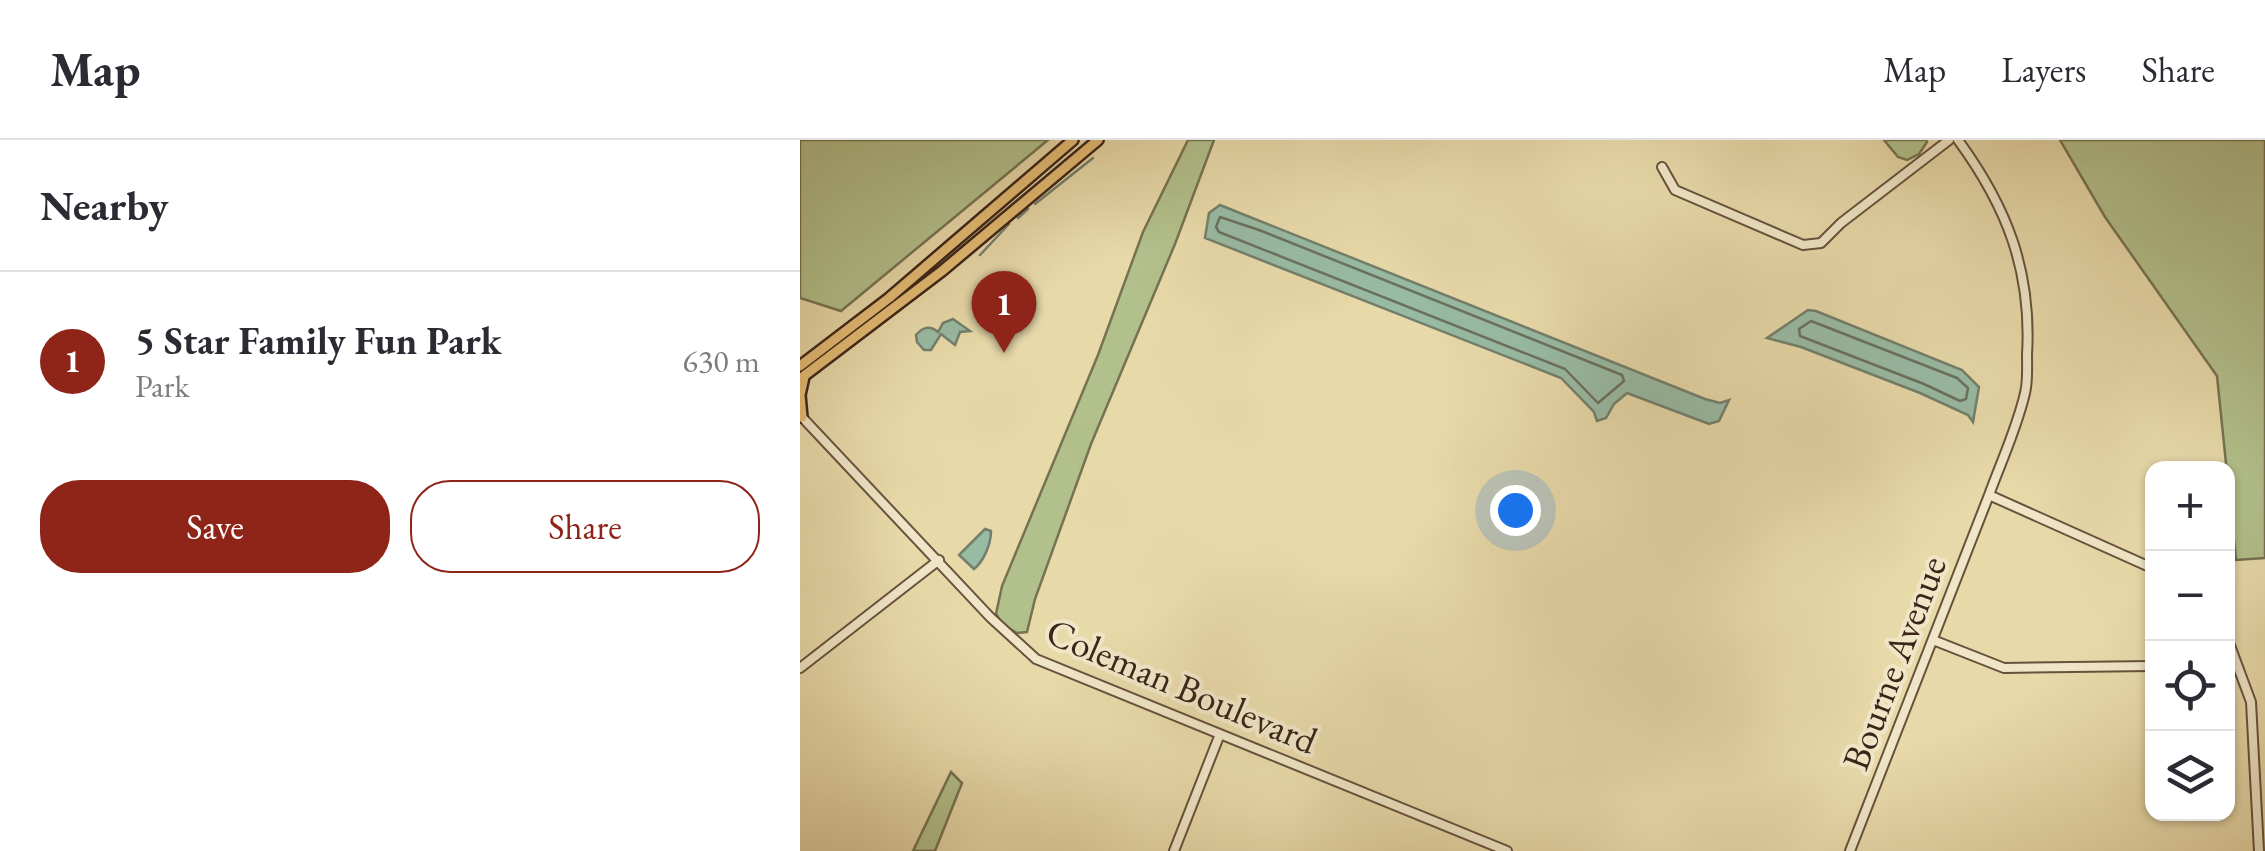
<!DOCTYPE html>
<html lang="en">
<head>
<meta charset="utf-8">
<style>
  :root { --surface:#fff; --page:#f2f2f3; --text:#2b2b33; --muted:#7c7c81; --line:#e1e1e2; --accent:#8f2418 }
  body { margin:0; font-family:"EB Garamond",serif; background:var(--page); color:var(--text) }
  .controls { position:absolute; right:30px; bottom:30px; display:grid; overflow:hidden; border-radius:20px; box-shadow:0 2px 8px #0004 }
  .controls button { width:90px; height:90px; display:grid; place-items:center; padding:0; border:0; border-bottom:2px solid var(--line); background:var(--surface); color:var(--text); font:50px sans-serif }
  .you { position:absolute; left:715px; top:370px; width:35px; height:35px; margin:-25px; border:8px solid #fff; border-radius:50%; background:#1a73e8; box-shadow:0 0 0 15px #1a73e833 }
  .badge { display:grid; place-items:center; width:65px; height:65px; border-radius:50%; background:var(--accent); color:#fff; font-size:32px; font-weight:700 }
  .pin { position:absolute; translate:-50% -82px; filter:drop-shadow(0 2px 5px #0008) }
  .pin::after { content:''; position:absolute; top:52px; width:35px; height:30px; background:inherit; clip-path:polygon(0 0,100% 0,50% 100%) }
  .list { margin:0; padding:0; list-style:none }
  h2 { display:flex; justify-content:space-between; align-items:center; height:130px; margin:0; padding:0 40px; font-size:42px }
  h2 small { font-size:32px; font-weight:400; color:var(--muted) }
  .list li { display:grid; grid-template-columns:65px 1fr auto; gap:30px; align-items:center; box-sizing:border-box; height:180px; padding:0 40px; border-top:2px solid var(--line) }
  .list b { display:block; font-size:38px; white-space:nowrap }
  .list p { margin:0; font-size:32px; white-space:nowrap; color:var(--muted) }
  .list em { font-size:32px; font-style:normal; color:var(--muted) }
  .actions { display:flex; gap:20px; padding:30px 40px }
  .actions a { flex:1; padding:22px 0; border:2px solid var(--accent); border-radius:40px; text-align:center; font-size:35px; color:var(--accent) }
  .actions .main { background:var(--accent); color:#fff }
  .icon { flex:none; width:55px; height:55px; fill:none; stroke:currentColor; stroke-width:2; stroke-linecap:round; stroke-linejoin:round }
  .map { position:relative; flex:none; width:1465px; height:711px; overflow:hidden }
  header { display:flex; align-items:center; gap:60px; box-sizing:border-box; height:140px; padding:0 50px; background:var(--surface); border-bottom:2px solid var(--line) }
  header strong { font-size:48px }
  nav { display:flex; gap:55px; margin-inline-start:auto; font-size:35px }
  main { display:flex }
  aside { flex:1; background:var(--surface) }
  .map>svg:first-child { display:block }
  .green { fill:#b2c08b; stroke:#767252; stroke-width:2.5 }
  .water { fill:#98bba4; stroke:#737f6c; stroke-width:2.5 }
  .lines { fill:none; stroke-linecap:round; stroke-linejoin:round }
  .shore { stroke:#6a705e; stroke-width:2.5 }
  .stream { stroke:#737f6c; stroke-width:2.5 }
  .minor-casing { stroke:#66523d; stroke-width:12 }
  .major-casing { stroke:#3b2519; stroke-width:14 }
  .minor { stroke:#f0e6c7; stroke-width:8 }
  .major { stroke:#e4bc74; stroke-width:9 }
  .labels { text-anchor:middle; stroke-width:8; stroke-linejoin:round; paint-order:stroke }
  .street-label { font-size:38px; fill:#3b2519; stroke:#f0e6c7 }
</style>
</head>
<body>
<header>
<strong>Map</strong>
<nav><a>Map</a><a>Layers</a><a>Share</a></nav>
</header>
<main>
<aside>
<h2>Nearby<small></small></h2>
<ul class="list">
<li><span class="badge">1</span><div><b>5 Star Family Fun Park</b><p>Park</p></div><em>630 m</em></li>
</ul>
<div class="actions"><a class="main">Save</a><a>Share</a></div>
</aside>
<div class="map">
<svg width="1465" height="711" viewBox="0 0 1465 711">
  <rect width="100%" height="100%" fill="#e8d9a9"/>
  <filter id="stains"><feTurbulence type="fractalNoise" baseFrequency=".002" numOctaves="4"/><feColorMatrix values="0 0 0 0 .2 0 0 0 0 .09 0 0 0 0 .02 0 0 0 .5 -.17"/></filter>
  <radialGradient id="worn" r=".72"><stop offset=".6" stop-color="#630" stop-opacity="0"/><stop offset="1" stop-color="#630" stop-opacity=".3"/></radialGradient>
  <path class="green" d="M 0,0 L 248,0 L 41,171 L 0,158 Z
    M 388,0 L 414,0 L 375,104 L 291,304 L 235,459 L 227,492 L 217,493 L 203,485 L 196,474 L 202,446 L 298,215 L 343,92 Z
    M 1084,0 L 1126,0 L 1127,2 L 1119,14 L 1107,20 L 1098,17 Z
    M 1260,0 L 1465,0 L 1465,418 L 1436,420 L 1417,236 L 1305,77 Z
    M 151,632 L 162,643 L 135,711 L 113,711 Z"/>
  <path class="water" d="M 420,65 L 905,259 L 920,263 L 929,260 L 919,281 L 909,284 L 827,253 L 814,264 L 806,278 L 797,281 L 794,272 L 761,238 L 405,98 L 409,73 Z
    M 1008,170 L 1016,171 L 1162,230 L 1179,247 L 1173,282 L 1168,275 L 1120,253 L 1001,207 L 967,198 Z
    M 153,179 L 170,191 L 160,192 L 155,205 L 141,194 L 131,210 L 124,210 L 117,202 L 116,195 C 123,187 130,185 138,192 L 143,183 Z
    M 185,389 L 191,391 C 191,405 183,422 174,429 L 159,415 Z"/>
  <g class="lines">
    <path class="shore" d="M 420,77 L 459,90 L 822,235 L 824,241 L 798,263 L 765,229 L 419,92 L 416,87 Z
      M 1011,181 L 1157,238 L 1168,248 L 1166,259 L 1160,261 L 1124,244 L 1000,196 L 999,189 Z"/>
    <path class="stream" d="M 235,64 L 293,18
      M 218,78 L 228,69
      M 180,115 L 209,84"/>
    <defs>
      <path id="minor" d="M 1158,0 C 1207,67 1232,131 1227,215 C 1227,227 1228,241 1225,253 C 1217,288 1201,322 1189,355 L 1352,428
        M 862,27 L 875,50 L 1003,105 L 1021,103 L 1041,83 L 1149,0
        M 0,275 L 190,477 L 236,519 L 707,711
        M 1133,500 L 1204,528 L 1352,526
        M 1428,500 L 1451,562 L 1459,711
        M 0,528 L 139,420
        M 374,711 L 420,594
        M 1050,711 L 1189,355"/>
      <path id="major" d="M 0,226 L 89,158 L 273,0
        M 0,239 L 142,131 L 298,0
        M 2,277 L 0,255 L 4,237"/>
    </defs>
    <use href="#minor" class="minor-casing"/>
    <use href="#major" class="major-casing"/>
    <use href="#minor" class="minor"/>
    <use href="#major" class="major"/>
  </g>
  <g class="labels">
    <g class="street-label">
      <text transform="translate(1094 523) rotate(-69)" y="13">Bourne Avenue</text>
      <text transform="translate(382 546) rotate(23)" y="13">Coleman Boulevard</text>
    </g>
  </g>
  <rect width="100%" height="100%" filter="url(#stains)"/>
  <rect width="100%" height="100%" fill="url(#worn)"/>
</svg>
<div class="controls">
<button>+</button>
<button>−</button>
<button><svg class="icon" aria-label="locate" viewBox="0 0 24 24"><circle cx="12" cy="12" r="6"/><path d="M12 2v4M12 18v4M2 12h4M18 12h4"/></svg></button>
<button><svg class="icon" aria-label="layers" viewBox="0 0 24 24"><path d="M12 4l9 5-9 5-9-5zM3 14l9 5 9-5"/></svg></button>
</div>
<div class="you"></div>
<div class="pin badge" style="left:204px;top:213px">1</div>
</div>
</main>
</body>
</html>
